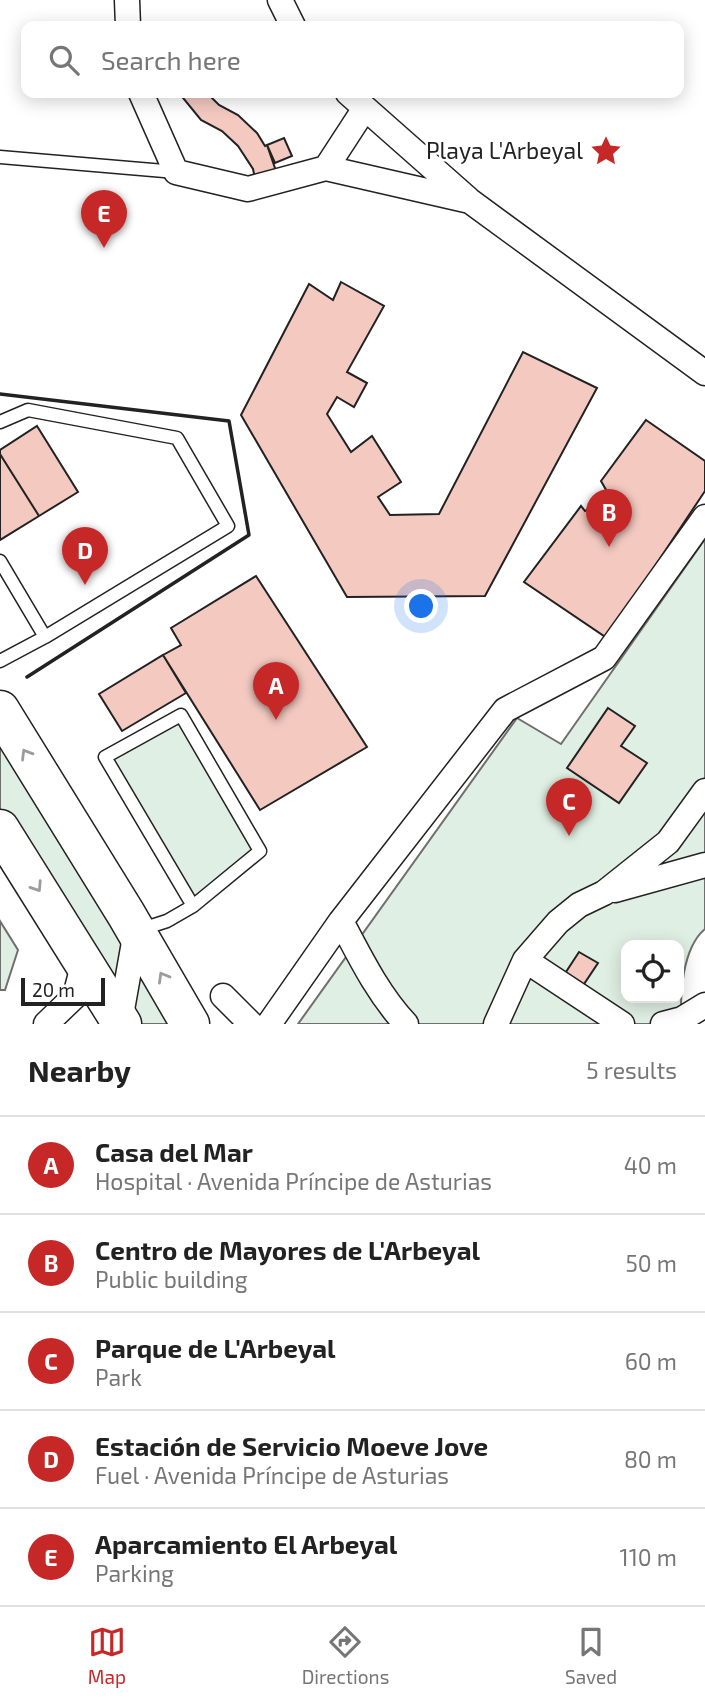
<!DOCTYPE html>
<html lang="en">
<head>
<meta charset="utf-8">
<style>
  :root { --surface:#fff; --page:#f2f2f2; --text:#222; --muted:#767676; --line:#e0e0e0; --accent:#c62828 }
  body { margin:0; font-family:"Exo 2",sans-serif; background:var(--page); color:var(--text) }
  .controls { position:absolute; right:21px; bottom:21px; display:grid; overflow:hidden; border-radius:14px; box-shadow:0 4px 18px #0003 }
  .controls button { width:63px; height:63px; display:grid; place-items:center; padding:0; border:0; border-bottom:2px solid var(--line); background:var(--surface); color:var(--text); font:35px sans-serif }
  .scale { position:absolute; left:21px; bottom:18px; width:84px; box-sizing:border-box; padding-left:7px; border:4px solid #222; border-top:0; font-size:19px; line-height:24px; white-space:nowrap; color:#222; -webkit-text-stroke:5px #fff; paint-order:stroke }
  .you { position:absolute; left:422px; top:607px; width:24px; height:24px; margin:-18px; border:5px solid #fff; border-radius:50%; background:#1a73e8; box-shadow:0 0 0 10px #1a73e833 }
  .badge { display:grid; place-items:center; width:46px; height:46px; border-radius:50%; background:var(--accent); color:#fff; font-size:23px; font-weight:700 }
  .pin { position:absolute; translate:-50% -58px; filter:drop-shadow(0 2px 4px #0008) }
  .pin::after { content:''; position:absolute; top:37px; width:24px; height:21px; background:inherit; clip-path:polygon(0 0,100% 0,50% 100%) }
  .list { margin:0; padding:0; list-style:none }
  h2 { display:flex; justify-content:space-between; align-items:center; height:91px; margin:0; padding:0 28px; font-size:30px }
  h2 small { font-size:23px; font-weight:400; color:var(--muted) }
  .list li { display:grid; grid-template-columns:46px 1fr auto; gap:21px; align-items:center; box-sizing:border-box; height:98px; padding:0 28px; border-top:2px solid var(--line) }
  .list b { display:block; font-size:26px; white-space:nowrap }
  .list p { margin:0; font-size:23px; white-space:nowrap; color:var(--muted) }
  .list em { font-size:23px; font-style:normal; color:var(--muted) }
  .icon { flex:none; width:38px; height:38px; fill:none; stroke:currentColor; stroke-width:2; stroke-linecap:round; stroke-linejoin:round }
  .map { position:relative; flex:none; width:705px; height:1024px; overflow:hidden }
  .search { position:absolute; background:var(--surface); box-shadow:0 4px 18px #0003; left:21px; right:21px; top:21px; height:77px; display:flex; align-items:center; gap:18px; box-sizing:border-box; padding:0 24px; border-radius:14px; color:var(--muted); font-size:26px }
  .sheet { height:581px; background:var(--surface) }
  nav { display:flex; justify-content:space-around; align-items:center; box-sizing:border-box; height:98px; border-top:2px solid var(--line); background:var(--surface); font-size:19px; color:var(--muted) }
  nav a { display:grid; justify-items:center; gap:4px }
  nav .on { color:var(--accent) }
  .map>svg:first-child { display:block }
  .green { fill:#e0efe3; stroke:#6f6f6f; stroke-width:2; fill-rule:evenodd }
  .building { fill:#f3c9c0; stroke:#222; stroke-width:2 }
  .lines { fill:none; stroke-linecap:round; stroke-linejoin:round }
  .lane-casing { stroke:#222; stroke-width:15 }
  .street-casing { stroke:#222; stroke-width:27 }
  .highway-casing { stroke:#222; stroke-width:41 }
  .lane { stroke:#fff; stroke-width:12 }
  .street { stroke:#fff; stroke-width:24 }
  .highway { stroke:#fff; stroke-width:38 }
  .wall { stroke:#222; stroke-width:3.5 }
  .oneway { stroke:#9c9c9c }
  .labels { text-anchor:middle; stroke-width:5; stroke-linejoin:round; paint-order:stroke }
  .poi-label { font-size:23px; fill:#222; stroke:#fff; text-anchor:end }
</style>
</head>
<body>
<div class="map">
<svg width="705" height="1024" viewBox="0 0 705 1024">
  <rect width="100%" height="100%" fill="#fff"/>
  <path class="green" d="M 705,539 L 705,929 C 683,947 678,997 683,1024 L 298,1024 L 517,718 L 561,744 ZM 626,945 L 679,945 L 679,998 L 626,998 Z
    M 0,710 L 190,1024 L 122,1024 L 0,829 Z
    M 181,715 L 260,851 L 193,906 L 105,757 Z
    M 0,921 L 18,950 L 5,990 L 0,990 Z"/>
  <path class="building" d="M 179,93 L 207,93 L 219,105 L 238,115 L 257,133 L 265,146 L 267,145 L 277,174 L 256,183 L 253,169 L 238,146 L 222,131 L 201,120 Z
    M 284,138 L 292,156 L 275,163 L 267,145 Z
    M 341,282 L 384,306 L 347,372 L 367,383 L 354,407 L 337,397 L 327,414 L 351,452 L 372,436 L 401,482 L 378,497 L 390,515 L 439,514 L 523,352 L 597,388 L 485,596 L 347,597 L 241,415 L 309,284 L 333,300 Z
    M 646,420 L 705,461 L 705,491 L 607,638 L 524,582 L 581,506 L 585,511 L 609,495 L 601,481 Z
    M 37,426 L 78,492 L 39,516 L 0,454 L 0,450 Z
    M 0,454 L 39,516 L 0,540 Z
    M 256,576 L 367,747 L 260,810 L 163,655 L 181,645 L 171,628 Z
    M 163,655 L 186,693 L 122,731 L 99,694 Z
    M 608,708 L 635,726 L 621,746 L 647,763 L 619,803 L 567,768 Z
    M 579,952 L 598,963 L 582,987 L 564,975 Z"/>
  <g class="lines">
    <defs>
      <path id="lane" d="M 0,157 L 176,172
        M 0,422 L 28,410 L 177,438 L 228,526 L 45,637 L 0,661
        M 0,561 L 45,637
        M 181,715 L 260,851 L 193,906 L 105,757 Z
        M 139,930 L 167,921 L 193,906"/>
      <path id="street" d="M 127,0 L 128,26
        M 280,0 L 293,26
        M 141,93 L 176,172 L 248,189 L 326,168 L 470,201 L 705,373
        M 348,93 L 468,199
        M 326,168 L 365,108
        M 615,890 L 705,865
        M 341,921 C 360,957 378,994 406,1024
        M 525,960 L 622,1024
        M 223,996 L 251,1024
        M 117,1022 L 120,1021 L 136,931
        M 46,1024 L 75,996 L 84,962
        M 269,1024 L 341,921 L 505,710 L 604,658 L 705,517
        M 496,1024 L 525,960 L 558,922 L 579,905 L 604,893 L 668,842 L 705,791
        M 663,1024 L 682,1019 L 705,1005"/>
      <path id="highway" d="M 0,710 L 126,914 L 190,1024
        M 0,829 L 122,1024"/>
    </defs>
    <use href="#lane" class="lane-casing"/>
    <use href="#street" class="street-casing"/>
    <use href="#highway" class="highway-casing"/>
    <use href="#lane" class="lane"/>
    <use href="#street" class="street"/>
    <use href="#highway" class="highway"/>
    <path class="wall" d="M 0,394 L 229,421 L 249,535 L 27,677"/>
  </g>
  <defs><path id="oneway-chevron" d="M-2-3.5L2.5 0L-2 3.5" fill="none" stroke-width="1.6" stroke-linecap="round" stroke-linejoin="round" transform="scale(1.75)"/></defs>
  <g class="oneway">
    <use href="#oneway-chevron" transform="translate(26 754) rotate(-121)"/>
    <use href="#oneway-chevron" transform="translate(37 887) rotate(57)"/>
    <use href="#oneway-chevron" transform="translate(163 977) rotate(-120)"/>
  </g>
  <defs>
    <symbol id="sight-bare" viewBox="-9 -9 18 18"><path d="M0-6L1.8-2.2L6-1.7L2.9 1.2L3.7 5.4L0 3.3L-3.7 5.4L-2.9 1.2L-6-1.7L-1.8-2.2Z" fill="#c62828" stroke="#fff" stroke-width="2.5" paint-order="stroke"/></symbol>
  </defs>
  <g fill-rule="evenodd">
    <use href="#sight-bare" x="584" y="129" width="44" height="44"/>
  </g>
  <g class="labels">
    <g class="poi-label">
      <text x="583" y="159">Playa L'Arbeyal</text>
    </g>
  </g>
</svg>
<div class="controls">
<button><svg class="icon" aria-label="locate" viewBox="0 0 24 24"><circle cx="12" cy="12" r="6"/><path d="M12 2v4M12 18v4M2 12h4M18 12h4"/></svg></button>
</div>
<div class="scale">20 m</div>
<div class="you"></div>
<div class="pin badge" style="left:276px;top:720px">A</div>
<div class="pin badge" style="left:609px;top:547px">B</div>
<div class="pin badge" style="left:569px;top:836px">C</div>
<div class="pin badge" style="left:85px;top:585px">D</div>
<div class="pin badge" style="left:104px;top:248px">E</div>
<div class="search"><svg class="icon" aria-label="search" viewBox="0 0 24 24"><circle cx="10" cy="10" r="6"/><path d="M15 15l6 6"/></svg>Search here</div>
</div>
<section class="sheet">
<h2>Nearby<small>5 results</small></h2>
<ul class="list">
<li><span class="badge">A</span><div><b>Casa del Mar</b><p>Hospital · Avenida Príncipe de Asturias</p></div><em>40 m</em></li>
<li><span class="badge">B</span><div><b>Centro de Mayores de L'Arbeyal</b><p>Public building</p></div><em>50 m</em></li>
<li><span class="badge">C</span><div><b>Parque de L'Arbeyal</b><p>Park</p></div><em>60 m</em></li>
<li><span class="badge">D</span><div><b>Estación de Servicio Moeve Jove</b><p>Fuel · Avenida Príncipe de Asturias</p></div><em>80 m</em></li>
<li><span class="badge">E</span><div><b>Aparcamiento El Arbeyal</b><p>Parking</p></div><em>110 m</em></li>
</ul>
</section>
<nav>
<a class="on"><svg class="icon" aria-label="map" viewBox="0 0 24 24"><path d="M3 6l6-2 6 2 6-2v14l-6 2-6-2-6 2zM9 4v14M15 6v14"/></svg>Map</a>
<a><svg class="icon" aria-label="directions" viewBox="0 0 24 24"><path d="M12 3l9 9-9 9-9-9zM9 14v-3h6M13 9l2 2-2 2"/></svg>Directions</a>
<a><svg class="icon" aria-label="saved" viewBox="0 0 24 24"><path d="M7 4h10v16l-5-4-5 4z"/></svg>Saved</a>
</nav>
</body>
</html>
